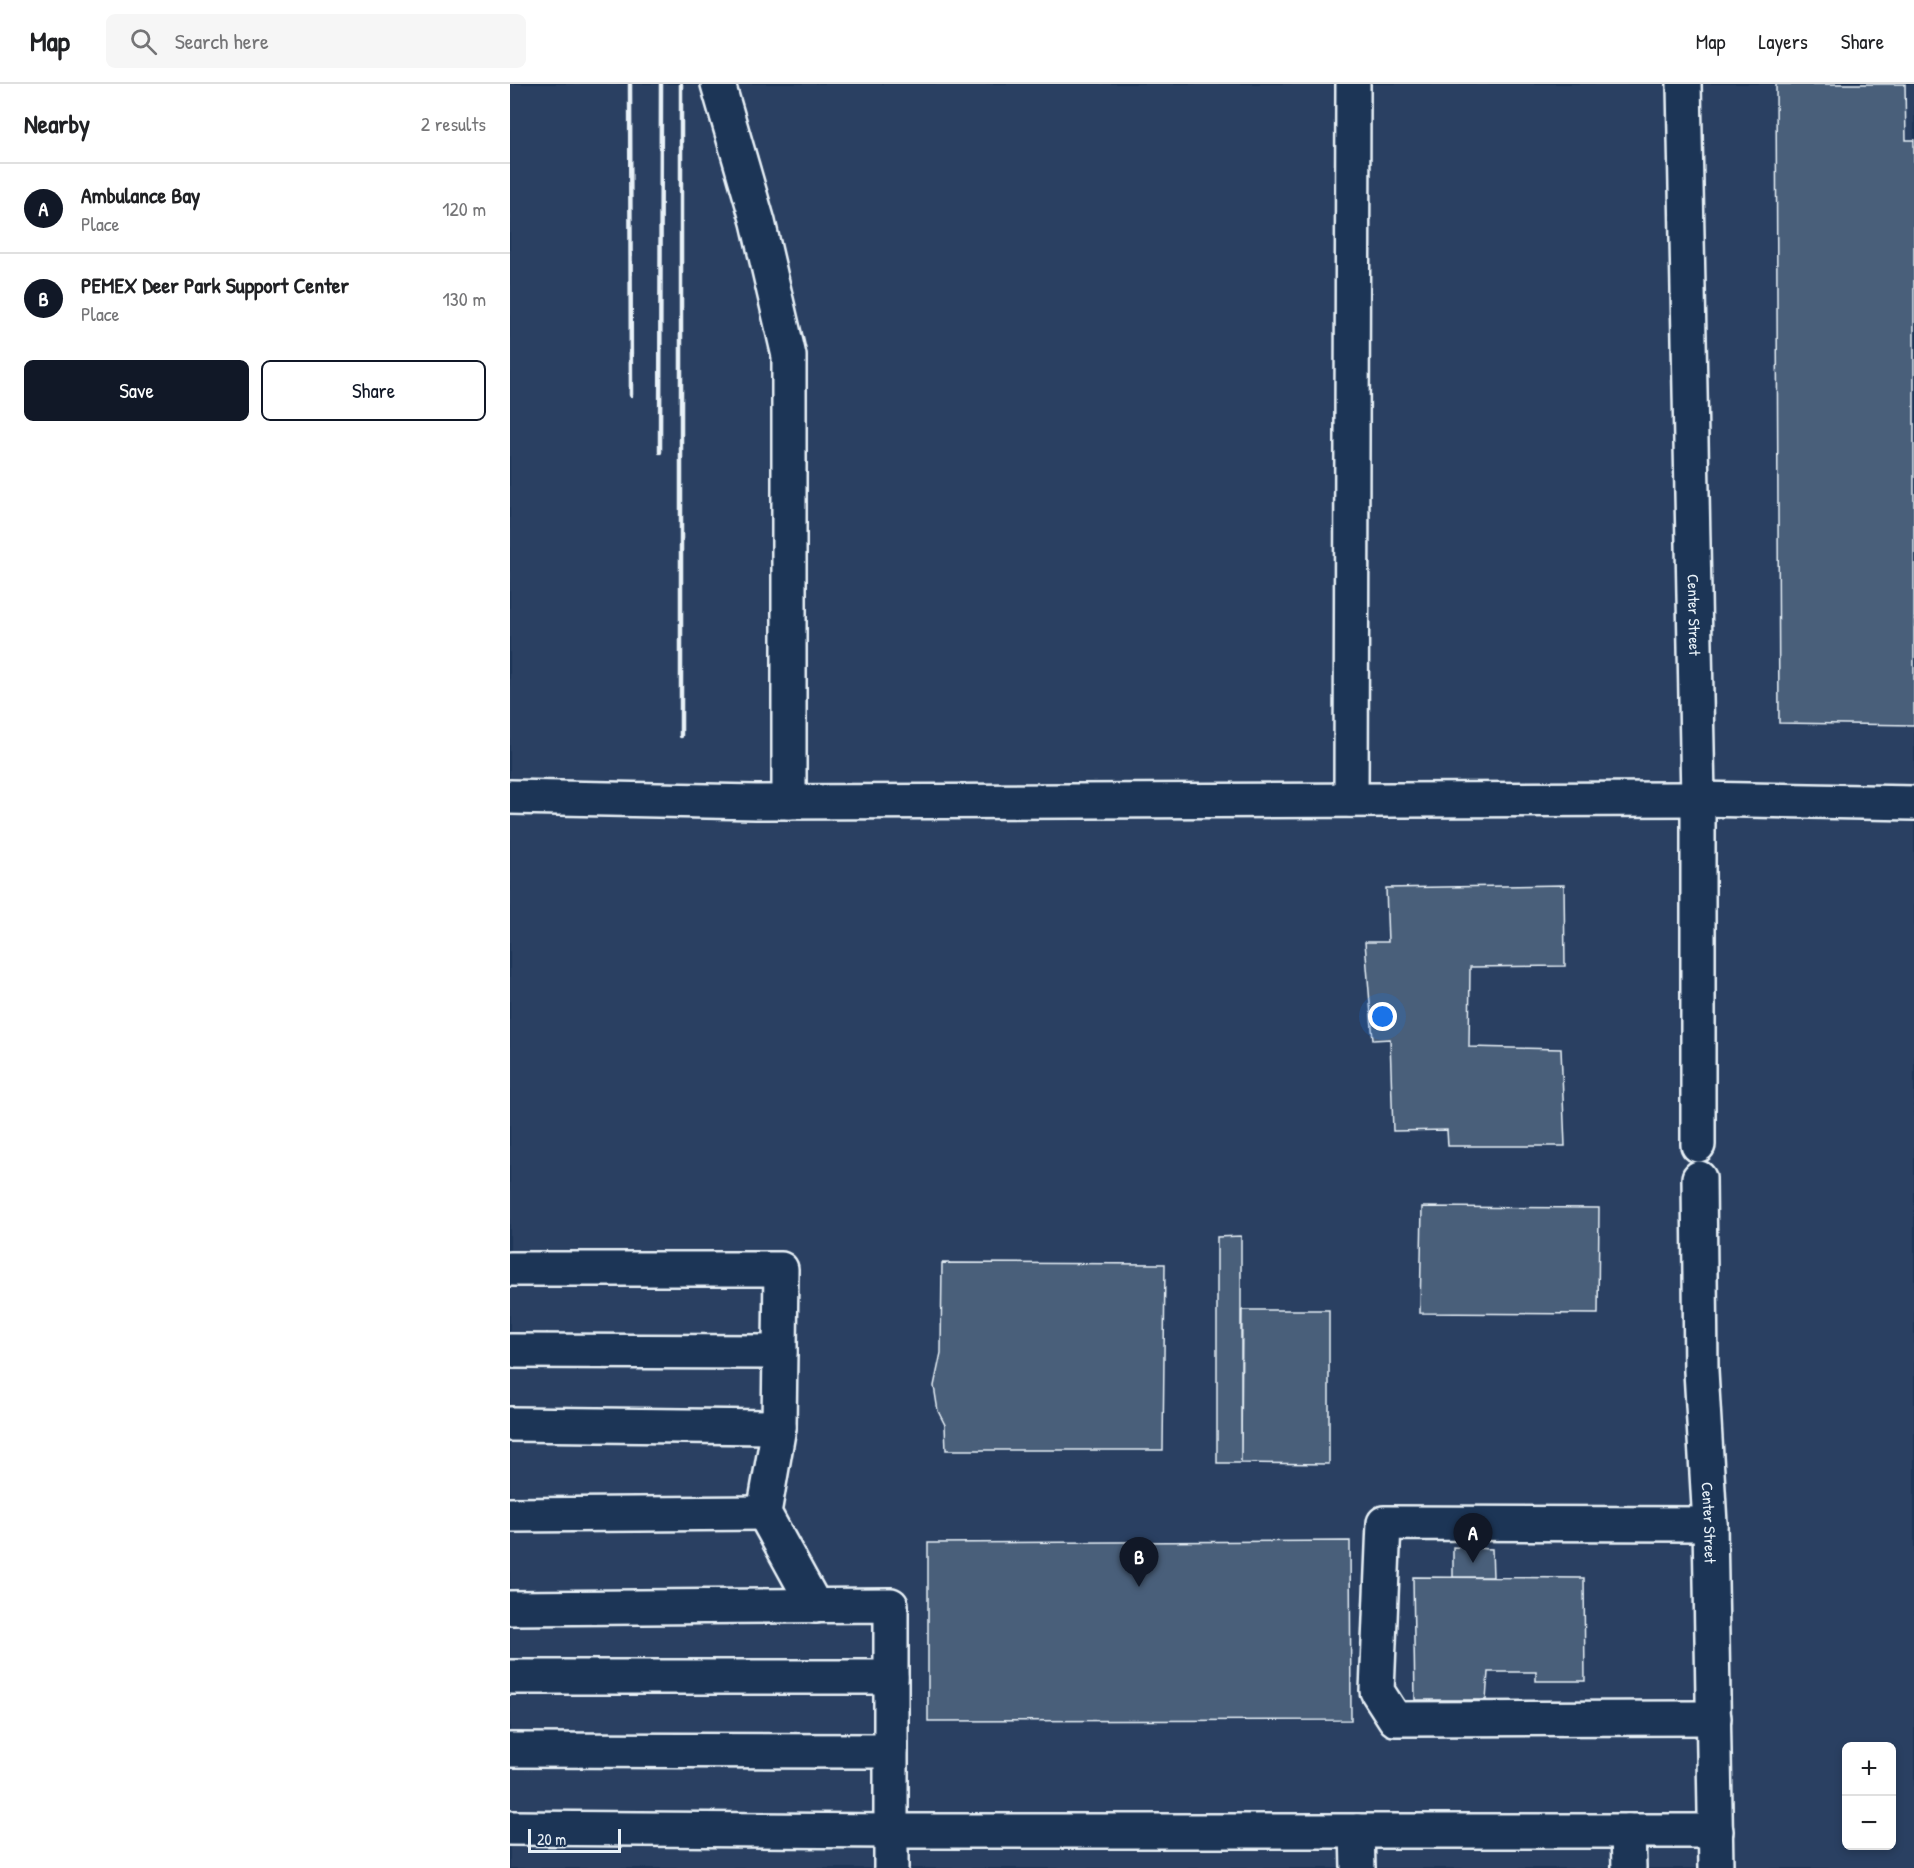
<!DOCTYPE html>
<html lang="en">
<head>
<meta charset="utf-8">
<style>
  :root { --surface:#fff; --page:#f6f6f6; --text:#202124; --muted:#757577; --line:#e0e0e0; --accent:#111827 }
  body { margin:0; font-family:"Patrick Hand",sans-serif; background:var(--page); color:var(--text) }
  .controls { position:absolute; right:18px; bottom:18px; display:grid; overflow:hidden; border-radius:9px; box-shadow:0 3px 9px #0003 }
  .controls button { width:54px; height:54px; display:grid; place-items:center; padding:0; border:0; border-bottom:2px solid var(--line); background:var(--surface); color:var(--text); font:30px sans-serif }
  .scale { position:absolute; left:18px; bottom:15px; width:93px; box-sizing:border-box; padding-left:6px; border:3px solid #e8f1f8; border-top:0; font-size:16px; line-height:21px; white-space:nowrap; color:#e8f1f8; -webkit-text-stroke:4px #1d3557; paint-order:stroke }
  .you { position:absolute; left:873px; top:933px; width:21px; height:21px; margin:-15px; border:4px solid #fff; border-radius:50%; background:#1a73e8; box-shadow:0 0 0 9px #1a73e833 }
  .badge { display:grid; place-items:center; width:39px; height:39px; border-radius:50%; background:var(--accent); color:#fff; font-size:20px; font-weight:700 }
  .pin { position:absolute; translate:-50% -50px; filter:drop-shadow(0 2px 3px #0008) }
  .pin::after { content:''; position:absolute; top:32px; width:21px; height:18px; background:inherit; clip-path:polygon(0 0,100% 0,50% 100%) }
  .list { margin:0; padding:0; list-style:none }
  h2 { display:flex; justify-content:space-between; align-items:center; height:78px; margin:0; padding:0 24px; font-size:26px }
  h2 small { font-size:20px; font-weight:400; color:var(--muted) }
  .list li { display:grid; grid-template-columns:39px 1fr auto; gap:18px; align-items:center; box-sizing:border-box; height:90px; padding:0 24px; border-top:2px solid var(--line) }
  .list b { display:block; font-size:22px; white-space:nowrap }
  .list p { margin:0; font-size:20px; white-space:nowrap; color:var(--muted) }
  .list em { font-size:20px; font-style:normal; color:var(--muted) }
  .actions { display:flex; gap:12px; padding:18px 24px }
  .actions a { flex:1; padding:14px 0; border:2px solid var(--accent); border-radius:9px; text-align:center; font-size:21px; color:var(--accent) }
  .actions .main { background:var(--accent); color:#fff }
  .icon { flex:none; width:33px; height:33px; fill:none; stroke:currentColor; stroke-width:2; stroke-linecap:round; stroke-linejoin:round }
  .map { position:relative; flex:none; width:1404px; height:1784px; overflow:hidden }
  header { display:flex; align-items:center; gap:36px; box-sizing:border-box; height:84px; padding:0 30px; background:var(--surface); border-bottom:2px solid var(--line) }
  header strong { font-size:28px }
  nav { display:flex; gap:33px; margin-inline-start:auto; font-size:21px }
  .search { width:420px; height:54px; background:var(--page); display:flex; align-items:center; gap:15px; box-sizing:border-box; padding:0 21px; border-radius:9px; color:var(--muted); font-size:22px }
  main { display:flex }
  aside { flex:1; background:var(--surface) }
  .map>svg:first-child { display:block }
  .built { fill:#2a4162; fill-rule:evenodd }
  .building { fill:#495e7a; stroke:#e8f1f8; stroke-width:1.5 }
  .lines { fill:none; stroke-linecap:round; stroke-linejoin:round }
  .minor-casing { stroke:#e8f1f8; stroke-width:38 }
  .minor { stroke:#1d3557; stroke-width:33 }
  .rail { stroke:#e8f1f8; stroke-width:4.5 }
  .labels { text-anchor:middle; stroke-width:4.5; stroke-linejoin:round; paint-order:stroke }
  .street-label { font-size:16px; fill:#e8f1f8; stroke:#1d3557 }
</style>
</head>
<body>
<header>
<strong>Map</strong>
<div class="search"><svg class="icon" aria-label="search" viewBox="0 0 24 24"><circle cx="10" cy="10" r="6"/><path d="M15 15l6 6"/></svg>Search here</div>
<nav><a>Map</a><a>Layers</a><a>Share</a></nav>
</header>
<main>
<aside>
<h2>Nearby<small>2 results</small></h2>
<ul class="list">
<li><span class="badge">A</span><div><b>Ambulance Bay</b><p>Place</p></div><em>120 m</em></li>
<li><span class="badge">B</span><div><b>PEMEX Deer Park Support Center</b><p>Place</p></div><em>130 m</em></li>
</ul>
<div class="actions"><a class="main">Save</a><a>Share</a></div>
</aside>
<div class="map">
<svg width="1404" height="1784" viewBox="0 0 1404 1784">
  <rect width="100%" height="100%" fill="#1d3557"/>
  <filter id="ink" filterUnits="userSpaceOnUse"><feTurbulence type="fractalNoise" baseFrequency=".0167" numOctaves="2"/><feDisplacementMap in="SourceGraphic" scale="12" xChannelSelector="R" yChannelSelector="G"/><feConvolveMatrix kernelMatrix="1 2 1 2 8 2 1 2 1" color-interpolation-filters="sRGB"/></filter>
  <g filter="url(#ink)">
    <path class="built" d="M 0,0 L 1404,0 L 1404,1784 L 0,1784 ZM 1336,1662 L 1382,1662 L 1382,1762 L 1336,1762 Z"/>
    <path class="building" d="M 1266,0 L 1395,0 L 1396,56 L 1404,56 L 1404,641 L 1269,639 Z
      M 1054,801 L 1055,882 L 960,883 L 959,963 L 1051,965 L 1055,1062 L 938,1062 L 937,1046 L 883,1047 L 880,955 L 863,956 L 855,858 L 878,858 L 876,804 Z
      M 912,1123 L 1089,1124 L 1088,1230 L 910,1229 Z
      M 731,1152 L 731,1379 L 707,1379 L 707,1153 Z
      M 432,1179 L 655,1180 L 653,1366 L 436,1366 L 435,1341 L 428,1327 L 424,1302 L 431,1269 Z
      M 732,1226 L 819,1226 L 819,1380 L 731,1379 Z
      M 840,1457 L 841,1636 L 418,1637 L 418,1459 Z
      M 943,1463 L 982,1465 L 983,1493 L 943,1493 Z
      M 903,1493 L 1074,1494 L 1075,1597 L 1026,1597 L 1026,1588 L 978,1588 L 976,1616 L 905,1616 Z"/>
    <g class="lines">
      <defs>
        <g id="minor">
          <path d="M 208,0 L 248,138 L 279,272 L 279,718"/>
          <path id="s1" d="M 1174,0 L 1188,715 L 1188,1061"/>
          <path d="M 0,713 L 246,718 L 1188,715 L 1404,719"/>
          <path d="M 841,716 L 843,0"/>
          <path id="s2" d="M 1189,1094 L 1191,1287 L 1200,1440 L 1206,1784"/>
          <path d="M 0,1185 L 271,1185 L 269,1343 L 254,1429 L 305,1522"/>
          <path d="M 0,1267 L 270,1268"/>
          <path d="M 0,1340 L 269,1343"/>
          <path d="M 0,1431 L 254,1429"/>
          <path d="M 1200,1440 L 874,1439 L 867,1607 L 885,1635 L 1204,1634"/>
          <path d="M 0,1524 L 381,1521 L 381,1784"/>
          <path d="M 0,1593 L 381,1593"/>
          <path d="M 0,1666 L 381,1667"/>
          <path d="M 0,1744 L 381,1747 L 1206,1747"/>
          <path d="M 847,1747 L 848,1784"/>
          <path d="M 1118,1747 L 1119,1784"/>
        </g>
      </defs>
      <use href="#minor" class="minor-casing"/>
      <use href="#minor" class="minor"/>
      <path class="rail" d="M 120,0 L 121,311
        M 171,0 L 171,652
        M 150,368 L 151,0"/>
    </g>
  </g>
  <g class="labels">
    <g class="street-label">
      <text dy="6" stroke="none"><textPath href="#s1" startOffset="531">Center Street</textPath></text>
      <text dy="6" stroke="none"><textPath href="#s2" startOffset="345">Center Street</textPath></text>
    </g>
  </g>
</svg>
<div class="controls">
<button>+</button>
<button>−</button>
</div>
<div class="scale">20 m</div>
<div class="you"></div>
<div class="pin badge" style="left:963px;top:1479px">A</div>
<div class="pin badge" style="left:629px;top:1503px">B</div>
</div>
</main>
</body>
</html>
